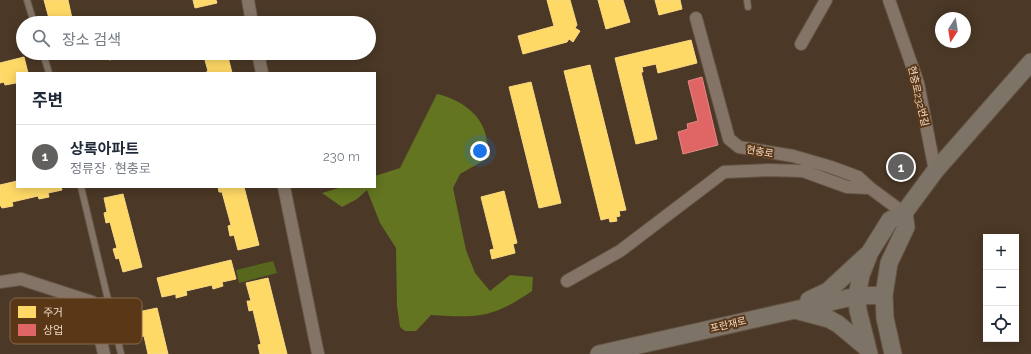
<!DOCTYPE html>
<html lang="ko">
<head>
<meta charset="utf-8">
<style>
  :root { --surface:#fff; --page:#f6f6f7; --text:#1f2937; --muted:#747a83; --line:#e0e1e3; --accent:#625f5f }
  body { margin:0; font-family:Raleway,"Noto Sans KR",sans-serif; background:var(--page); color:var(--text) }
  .controls { position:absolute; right:12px; bottom:12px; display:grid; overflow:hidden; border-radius:0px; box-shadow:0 2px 10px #0003 }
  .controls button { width:36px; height:36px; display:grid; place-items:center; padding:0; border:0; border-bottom:1px solid var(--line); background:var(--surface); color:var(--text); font:20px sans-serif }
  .compass { position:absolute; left:935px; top:12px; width:36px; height:36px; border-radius:50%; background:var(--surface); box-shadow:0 2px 10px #0003; rotate:192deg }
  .you { position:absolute; left:480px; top:151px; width:14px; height:14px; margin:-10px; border:3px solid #fff; border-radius:50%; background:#1a73e8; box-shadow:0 0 0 6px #1a73e833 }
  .badge { display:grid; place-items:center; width:26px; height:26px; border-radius:50%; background:var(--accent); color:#fff; font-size:13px; font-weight:700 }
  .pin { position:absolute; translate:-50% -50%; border:2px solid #fff; box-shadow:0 1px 4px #0006 }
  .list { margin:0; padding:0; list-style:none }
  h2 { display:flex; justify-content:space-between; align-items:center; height:52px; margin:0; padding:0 16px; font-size:17px }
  h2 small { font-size:13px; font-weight:400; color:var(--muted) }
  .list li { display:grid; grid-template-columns:26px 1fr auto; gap:12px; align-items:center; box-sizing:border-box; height:64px; padding:0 16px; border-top:1px solid var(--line) }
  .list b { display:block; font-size:15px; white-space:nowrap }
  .list p { margin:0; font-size:13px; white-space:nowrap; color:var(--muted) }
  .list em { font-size:13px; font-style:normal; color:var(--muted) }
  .icon { flex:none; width:22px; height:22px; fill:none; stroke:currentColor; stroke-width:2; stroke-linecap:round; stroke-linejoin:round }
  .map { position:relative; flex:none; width:1031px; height:354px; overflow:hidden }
  .search { position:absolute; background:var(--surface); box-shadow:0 2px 10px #0003; left:16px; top:16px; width:360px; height:44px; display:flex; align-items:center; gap:10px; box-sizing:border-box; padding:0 14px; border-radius:22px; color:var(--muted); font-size:15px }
  .panel { position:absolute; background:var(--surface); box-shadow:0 2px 10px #0003; left:16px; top:72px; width:360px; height:116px; border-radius:0px }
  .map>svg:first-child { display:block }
  .green { fill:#57671d }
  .forest { fill:#637520 }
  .homes { fill:#ffd966; stroke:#fad983 }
  .shops { fill:#e06666; stroke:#e48883 }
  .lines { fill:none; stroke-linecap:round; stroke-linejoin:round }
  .lane-casing { stroke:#645445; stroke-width:8 }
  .street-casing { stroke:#645445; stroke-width:14 }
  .secondary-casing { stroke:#645445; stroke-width:19 }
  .lane { stroke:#837467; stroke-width:6 }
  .street { stroke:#837467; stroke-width:12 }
  .secondary { stroke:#7d7467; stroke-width:17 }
  .labels { text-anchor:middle; stroke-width:4; stroke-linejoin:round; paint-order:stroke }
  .street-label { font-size:10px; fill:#eed9c7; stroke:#5a3817 }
  .key { fill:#5a3817; stroke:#86684c; stroke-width:1 }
  .key-label { font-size:11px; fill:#eed9c7 }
</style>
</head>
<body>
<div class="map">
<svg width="1031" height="354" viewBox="0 0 1031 354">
  <rect width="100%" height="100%" fill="#4b3826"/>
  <path class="green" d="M 273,261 L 277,273 L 239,283 L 236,270 Z"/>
  <path class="forest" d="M 437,94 C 455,98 475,109 483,127 C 487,136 488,148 490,157 L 460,174 L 453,188 L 466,250 L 475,273 L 490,291 L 510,275 L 533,277 L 532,291 C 493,318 478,318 431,315 L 416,331 L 405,331 L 400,327 L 397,306 L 396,248 L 380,223 L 367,190 L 357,199 L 342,207 L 322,193 L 342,187 L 375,187 L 375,176 L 400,168 Z"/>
  <path class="homes" d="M 44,0 L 68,0 L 73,23 L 48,23 L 50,22 Z
    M 193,0 L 216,0 L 217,3 L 195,8 Z
    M 547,0 L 570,0 L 577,25 L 575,28 L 580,31 L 573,42 L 569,39 L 567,42 L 523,54 L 518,36 L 554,26 Z
    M 598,0 L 623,0 L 630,22 L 606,29 Z
    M 655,0 L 680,0 L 682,9 L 659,15 Z
    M 190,17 L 192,23 L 166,23 Z
    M 691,40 L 697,63 L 658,73 L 656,64 L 642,67 L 643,72 L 641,72 L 657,139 L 636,144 L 615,58 Z
    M 107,53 L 139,53 L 137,53 L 138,57 L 128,59 L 127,56 L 109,60 Z
    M 203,53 L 227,53 L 232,73 L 205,73 L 208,71 Z
    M 24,57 L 28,73 L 17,73 L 16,83 L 5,85 L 4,82 L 0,83 L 0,63 Z
    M 590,65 L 626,210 L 619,211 L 620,216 L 616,217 L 617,221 L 610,222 L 609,218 L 601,220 L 564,71 Z
    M 531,82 L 561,203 L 539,208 L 509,87 Z
    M 17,181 L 17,187 L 61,187 L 62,190 L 48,193 L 49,197 L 39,199 L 38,196 L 12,202 L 13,206 L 2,208 L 0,205 L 0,185 Z
    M 218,187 L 244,187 L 259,245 L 238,250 L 234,235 L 230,236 L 228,226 L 231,225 L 222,192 L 219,192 Z
    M 504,191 L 517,243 L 513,244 L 515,253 L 492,259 L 490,250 L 494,249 L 481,197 Z
    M 123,194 L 142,267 L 123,272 L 119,258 L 116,259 L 113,249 L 117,248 L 110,222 L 106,223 L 104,213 L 107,212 L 104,198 Z
    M 231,260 L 236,279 L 222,282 L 223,286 L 213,289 L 212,285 L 186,291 L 187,295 L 176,298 L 176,294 L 162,297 L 157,278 Z
    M 268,278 L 287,354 L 260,354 L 258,345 L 261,344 L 253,310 L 249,311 L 247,301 L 251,301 L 246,283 Z
    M 157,308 L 168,354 L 148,354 L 144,336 L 140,337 L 137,326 L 141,325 L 138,312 Z"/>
  <path class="shops" d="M 702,77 L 718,145 L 683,154 L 678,132 L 688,129 L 687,124 L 698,121 L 688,81 Z"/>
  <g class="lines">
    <defs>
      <path id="lane" d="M 27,0 L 34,23
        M 747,0 L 748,7
        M 43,53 L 49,73
        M 81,187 L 121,354
        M 92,302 L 109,300"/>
      <path id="street" d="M 248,0 L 252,23
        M 889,0 L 918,83 L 935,171
        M 696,18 L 729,139 L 739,147 L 793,156 L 831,167 L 858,177 L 870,188 L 904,213
        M 801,44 L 826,0
        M 258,53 L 262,73
        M 284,187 L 318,354
        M 567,281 L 620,251 L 724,172 L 768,170 L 803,171 L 847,187 L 870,188
        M 0,282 L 21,279 L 92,302 L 104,354"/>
      <path id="secondary" d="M 809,300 L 828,291 L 867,255
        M 795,310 L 829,319 L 838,324 L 867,348
        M 599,354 L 857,296 L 884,295
        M 869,354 L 858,310 L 857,296 L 861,275 L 870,252 L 890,220 L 904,213 L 935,171 L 1031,62
        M 893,354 L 885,318 L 884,295 L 889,263 L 906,227 L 904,213"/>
    </defs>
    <use href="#lane" class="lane-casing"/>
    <use href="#street" class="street-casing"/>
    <use href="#secondary" class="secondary-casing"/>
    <use href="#lane" class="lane"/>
    <use href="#street" class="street"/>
    <use href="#secondary" class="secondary"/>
  </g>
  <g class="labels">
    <g class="street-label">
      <text transform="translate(919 96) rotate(77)" y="4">현충로232번길</text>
      <text transform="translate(760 151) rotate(10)" y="4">현충로</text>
      <text transform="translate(728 324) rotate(-13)" y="4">포란재로</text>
    </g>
  </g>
  <rect x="10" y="298" width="132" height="46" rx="6" class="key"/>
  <rect x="18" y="306" width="18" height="12" fill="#ffd966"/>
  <rect x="18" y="324" width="18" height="12" fill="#e06666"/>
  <g class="key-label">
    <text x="43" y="316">주거</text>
    <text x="43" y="334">상업</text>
  </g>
</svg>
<div class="controls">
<button>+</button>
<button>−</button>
<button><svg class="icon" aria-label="locate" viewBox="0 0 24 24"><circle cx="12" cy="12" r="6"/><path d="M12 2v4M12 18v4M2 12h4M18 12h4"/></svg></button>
</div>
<svg class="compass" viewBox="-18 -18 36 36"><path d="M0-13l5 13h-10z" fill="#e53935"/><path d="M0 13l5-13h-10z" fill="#747a83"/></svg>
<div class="you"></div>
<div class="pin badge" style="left:901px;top:167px">1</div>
<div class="search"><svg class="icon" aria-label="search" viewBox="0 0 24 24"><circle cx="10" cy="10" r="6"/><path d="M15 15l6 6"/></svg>장소 검색</div>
<section class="panel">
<h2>주변<small></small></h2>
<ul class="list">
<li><span class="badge">1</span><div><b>상록아파트</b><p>정류장 · 현충로</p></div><em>230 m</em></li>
</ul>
</section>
</div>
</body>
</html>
